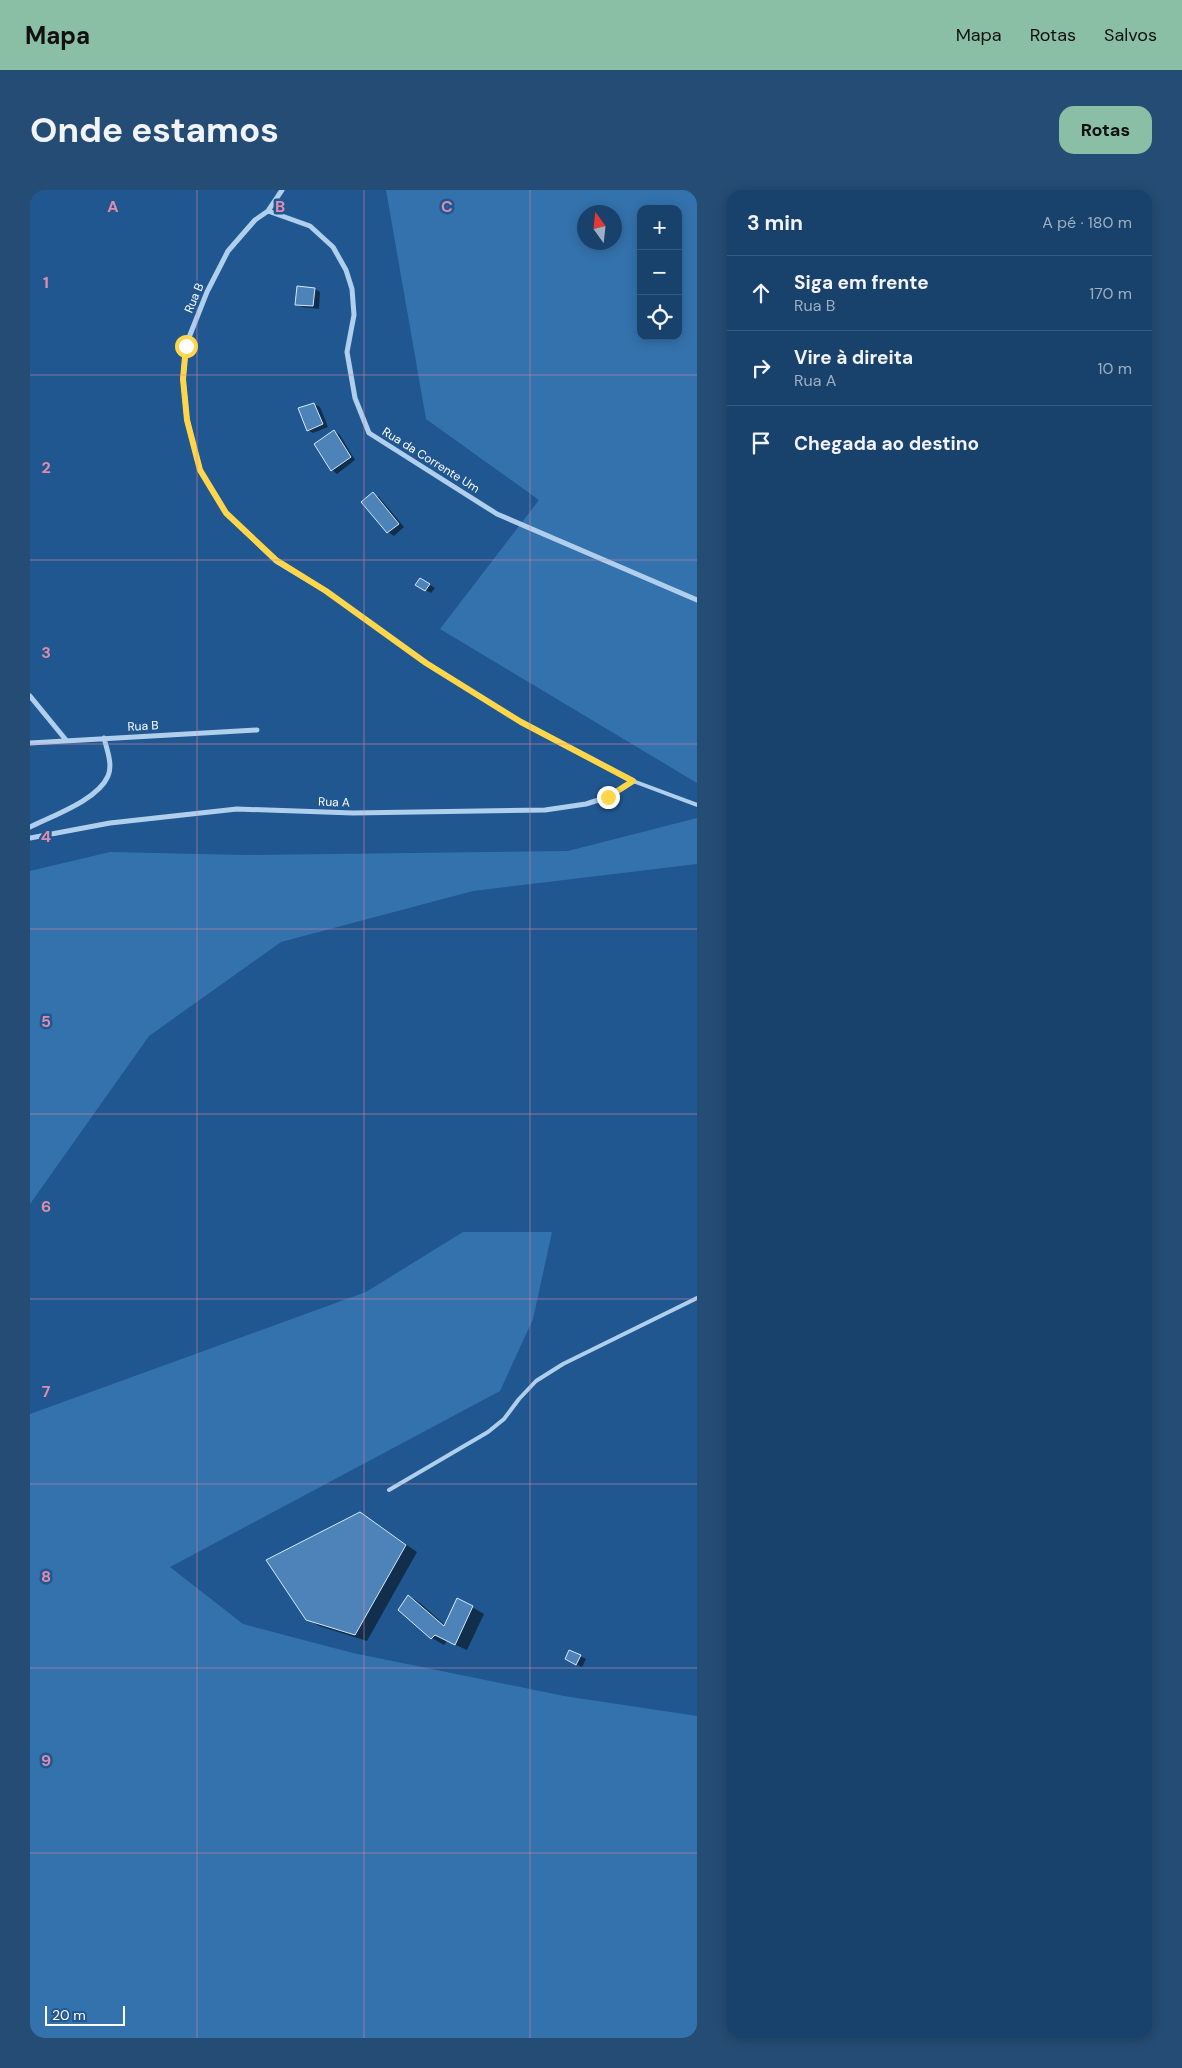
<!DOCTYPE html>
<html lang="pt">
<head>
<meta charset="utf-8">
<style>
  :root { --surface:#18416c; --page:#254c74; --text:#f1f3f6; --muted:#9fafc2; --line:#365a7f; --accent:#8abfa5 }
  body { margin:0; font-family:"DM Sans",sans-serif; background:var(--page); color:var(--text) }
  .controls { position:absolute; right:15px; top:15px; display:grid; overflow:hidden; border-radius:10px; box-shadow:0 2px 12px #0003 }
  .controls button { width:45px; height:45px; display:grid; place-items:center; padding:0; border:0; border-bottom:1px solid var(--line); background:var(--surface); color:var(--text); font:25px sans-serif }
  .compass { position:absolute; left:547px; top:15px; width:45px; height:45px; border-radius:50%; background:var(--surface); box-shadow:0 2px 12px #0003; rotate:345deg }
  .scale { position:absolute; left:15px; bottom:12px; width:80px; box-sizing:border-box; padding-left:5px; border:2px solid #fff; border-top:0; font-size:14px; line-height:18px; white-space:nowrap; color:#fff; -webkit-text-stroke:4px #205790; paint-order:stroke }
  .stop { position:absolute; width:15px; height:15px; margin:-11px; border:4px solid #ffd54a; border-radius:50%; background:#fff }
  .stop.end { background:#ffd54a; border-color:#fff; box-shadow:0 1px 5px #0008 }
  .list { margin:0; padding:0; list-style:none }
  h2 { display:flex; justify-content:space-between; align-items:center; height:65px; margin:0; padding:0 20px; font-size:21px }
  h2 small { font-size:16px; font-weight:400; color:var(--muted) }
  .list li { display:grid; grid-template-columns:32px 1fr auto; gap:15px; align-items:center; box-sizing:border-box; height:75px; padding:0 20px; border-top:1px solid var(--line) }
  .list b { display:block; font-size:19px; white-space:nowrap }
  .list p { margin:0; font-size:16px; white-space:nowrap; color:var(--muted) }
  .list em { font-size:16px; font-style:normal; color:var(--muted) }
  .icon { flex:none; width:28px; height:28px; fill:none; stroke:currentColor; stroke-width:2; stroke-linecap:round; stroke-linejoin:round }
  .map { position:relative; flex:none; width:667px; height:1848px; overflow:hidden; border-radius:15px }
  header { display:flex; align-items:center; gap:30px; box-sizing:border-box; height:70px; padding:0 25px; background:var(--accent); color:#111 }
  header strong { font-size:24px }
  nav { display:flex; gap:28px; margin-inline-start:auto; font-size:18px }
  .intro { display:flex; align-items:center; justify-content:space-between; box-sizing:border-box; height:120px; padding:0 30px }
  h1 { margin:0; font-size:35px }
  .button { padding:12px 22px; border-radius:15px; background:var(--accent); color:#111; font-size:18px; font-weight:700 }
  main { display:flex; gap:30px; padding:0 30px }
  aside { flex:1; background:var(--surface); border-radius:15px; box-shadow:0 2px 12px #0003 }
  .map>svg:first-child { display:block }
  .green { fill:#3472ad; fill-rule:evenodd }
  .shadow { fill:#0007 }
  .building { fill:#4d83b8; stroke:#d6e8f9 }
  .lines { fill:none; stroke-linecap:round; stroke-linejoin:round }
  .service { stroke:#b0cfed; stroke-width:4 }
  .minor { stroke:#b0cfed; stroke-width:5 }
  .route { stroke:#ffd54a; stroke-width:6 }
  .grid { fill:none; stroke:#e08cad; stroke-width:1; stroke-opacity:0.55 }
  .labels { text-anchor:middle; stroke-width:5; stroke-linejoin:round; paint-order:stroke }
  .street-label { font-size:12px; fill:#fff; stroke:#205790 }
  .grid-label { font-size:16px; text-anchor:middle; font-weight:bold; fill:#e08cad; stroke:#205790; stroke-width:5; stroke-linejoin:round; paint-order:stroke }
</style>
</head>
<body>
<header>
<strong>Mapa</strong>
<nav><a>Mapa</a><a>Rotas</a><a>Salvos</a></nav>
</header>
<div class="intro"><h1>Onde estamos</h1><a class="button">Rotas</a></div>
<main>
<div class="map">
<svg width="667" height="1848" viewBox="0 0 667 1848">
  <rect width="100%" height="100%" fill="#205790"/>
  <path class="green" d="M 356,0 L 667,0 L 667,593 L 410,439 L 509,310 L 396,229 ZM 611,19 L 648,19 L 648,146 L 611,146 ZM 554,22 L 584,22 L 584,52 L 554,52 Z
    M 667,628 L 667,674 L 443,701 L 251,752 L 119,846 L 0,1014 L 0,681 L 80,662 L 214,665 L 538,661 Z
    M 433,1042 L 522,1042 L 503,1129 L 470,1201 L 140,1377 L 213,1434 L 323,1463 L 534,1506 L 667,1526 L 667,1848 L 0,1848 L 0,1224 L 336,1102 Z"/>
  <path class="shadow" d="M 285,99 L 290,102 L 289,119 L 272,117 L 266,114 Z
    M 284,214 L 290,217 L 298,237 L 283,243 L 278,240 Z
    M 304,241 L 310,245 L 325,270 L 307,284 L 302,280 Z
    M 343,304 L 349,307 L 374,337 L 364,346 L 358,342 L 333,312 Z
    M 396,392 L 405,398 L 401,403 L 387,394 Z
    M 330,1323 L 387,1362 L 337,1451 L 289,1436 L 277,1429 Z
    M 379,1406 L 390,1413 L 415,1435 L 428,1409 L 454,1424 L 437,1460 L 417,1451 L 414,1455 L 402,1448 L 370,1420 Z
    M 540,1461 L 556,1469 L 552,1477 L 542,1472 Z"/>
  <path class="building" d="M 267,96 L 285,98 L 283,116 L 265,115 Z
    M 284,213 L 293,234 L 277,241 L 268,218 Z
    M 304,240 L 321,267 L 301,281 L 284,254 Z
    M 343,302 L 369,334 L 357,343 L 331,312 Z
    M 390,388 L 400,394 L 395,401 L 385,395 Z
    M 330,1322 L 376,1355 L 325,1445 L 276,1430 L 236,1370 Z
    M 378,1405 L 414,1436 L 427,1408 L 443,1416 L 425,1455 L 405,1445 L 401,1449 L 368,1420 Z
    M 539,1460 L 551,1465 L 546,1475 L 535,1469 Z"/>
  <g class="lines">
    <path class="service" d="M 603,591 L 667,615
      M 359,1300 L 458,1242 L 474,1229 L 489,1209 L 506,1191 L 533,1174 L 667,1108"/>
    <path class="minor" d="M 252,0 L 238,21 L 280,36 L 303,57 L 316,80 L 322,99 L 324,125 L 317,162 L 325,208 L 339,243 L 467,324 L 667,410
      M 0,506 L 36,550
      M 0,553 L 227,540
      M 0,637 C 22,626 68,610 78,586 C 83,575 77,560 74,548
      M 0,648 L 80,633 L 207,619 L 323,623 L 515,620 L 556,614 L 578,607 L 603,591 L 491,532 L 396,473 L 296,401 L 246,371 L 196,323 L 170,280 L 157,230 L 153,189 L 156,155 L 177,102 L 198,61 L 225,30 L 238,21"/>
  </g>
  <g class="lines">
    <path class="route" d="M 156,156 L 153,189 L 157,230 L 170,280 L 196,323 L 246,370 L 296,401 L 396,473 L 491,532 L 603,591 L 578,607"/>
  </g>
  <path class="grid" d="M 167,0 L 167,1848M 334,0 L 334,1848M 500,0 L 500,1848M 0,185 L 667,185M 0,370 L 667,370M 0,554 L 667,554M 0,739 L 667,739M 0,924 L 667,924M 0,1109 L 667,1109M 0,1294 L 667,1294M 0,1478 L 667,1478M 0,1663 L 667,1663"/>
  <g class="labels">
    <g class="street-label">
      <text transform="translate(164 108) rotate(-67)" y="4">Rua B</text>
      <text transform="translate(401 270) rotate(32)" y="4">Rua da Corrente Um</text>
      <text transform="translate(113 536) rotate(-3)" y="4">Rua B</text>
      <text transform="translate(304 612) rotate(2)" y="4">Rua A</text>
    </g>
  </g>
  <g class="grid-label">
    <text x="83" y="22">A</text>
    <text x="250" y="22">B</text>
    <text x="417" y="22">C</text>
    <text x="16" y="98">1</text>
    <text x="16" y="283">2</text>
    <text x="16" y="468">3</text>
    <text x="16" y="652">4</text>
    <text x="16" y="837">5</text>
    <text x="16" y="1022">6</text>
    <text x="16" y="1207">7</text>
    <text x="16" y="1392">8</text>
    <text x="16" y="1576">9</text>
  </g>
</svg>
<div class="controls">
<button>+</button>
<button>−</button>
<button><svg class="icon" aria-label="locate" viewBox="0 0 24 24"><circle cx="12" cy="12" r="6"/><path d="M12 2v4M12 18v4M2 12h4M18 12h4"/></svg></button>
</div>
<svg class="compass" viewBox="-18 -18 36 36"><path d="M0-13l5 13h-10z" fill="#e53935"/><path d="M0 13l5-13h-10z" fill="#9fafc2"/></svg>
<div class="scale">20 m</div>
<div class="stop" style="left:156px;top:156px"></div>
<div class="stop end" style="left:578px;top:607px"></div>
</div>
<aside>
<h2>3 min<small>A pé · 180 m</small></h2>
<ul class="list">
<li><svg class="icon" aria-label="ahead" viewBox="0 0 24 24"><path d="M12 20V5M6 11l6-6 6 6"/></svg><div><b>Siga em frente</b><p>Rua B</p></div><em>170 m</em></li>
<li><svg class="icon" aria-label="right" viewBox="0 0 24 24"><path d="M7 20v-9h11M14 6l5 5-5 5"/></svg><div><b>Vire à direita</b><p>Rua A</p></div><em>10 m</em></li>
<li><svg class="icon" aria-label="arrive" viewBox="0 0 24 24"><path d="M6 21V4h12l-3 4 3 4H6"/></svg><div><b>Chegada ao destino</b></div></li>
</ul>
</aside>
</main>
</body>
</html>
